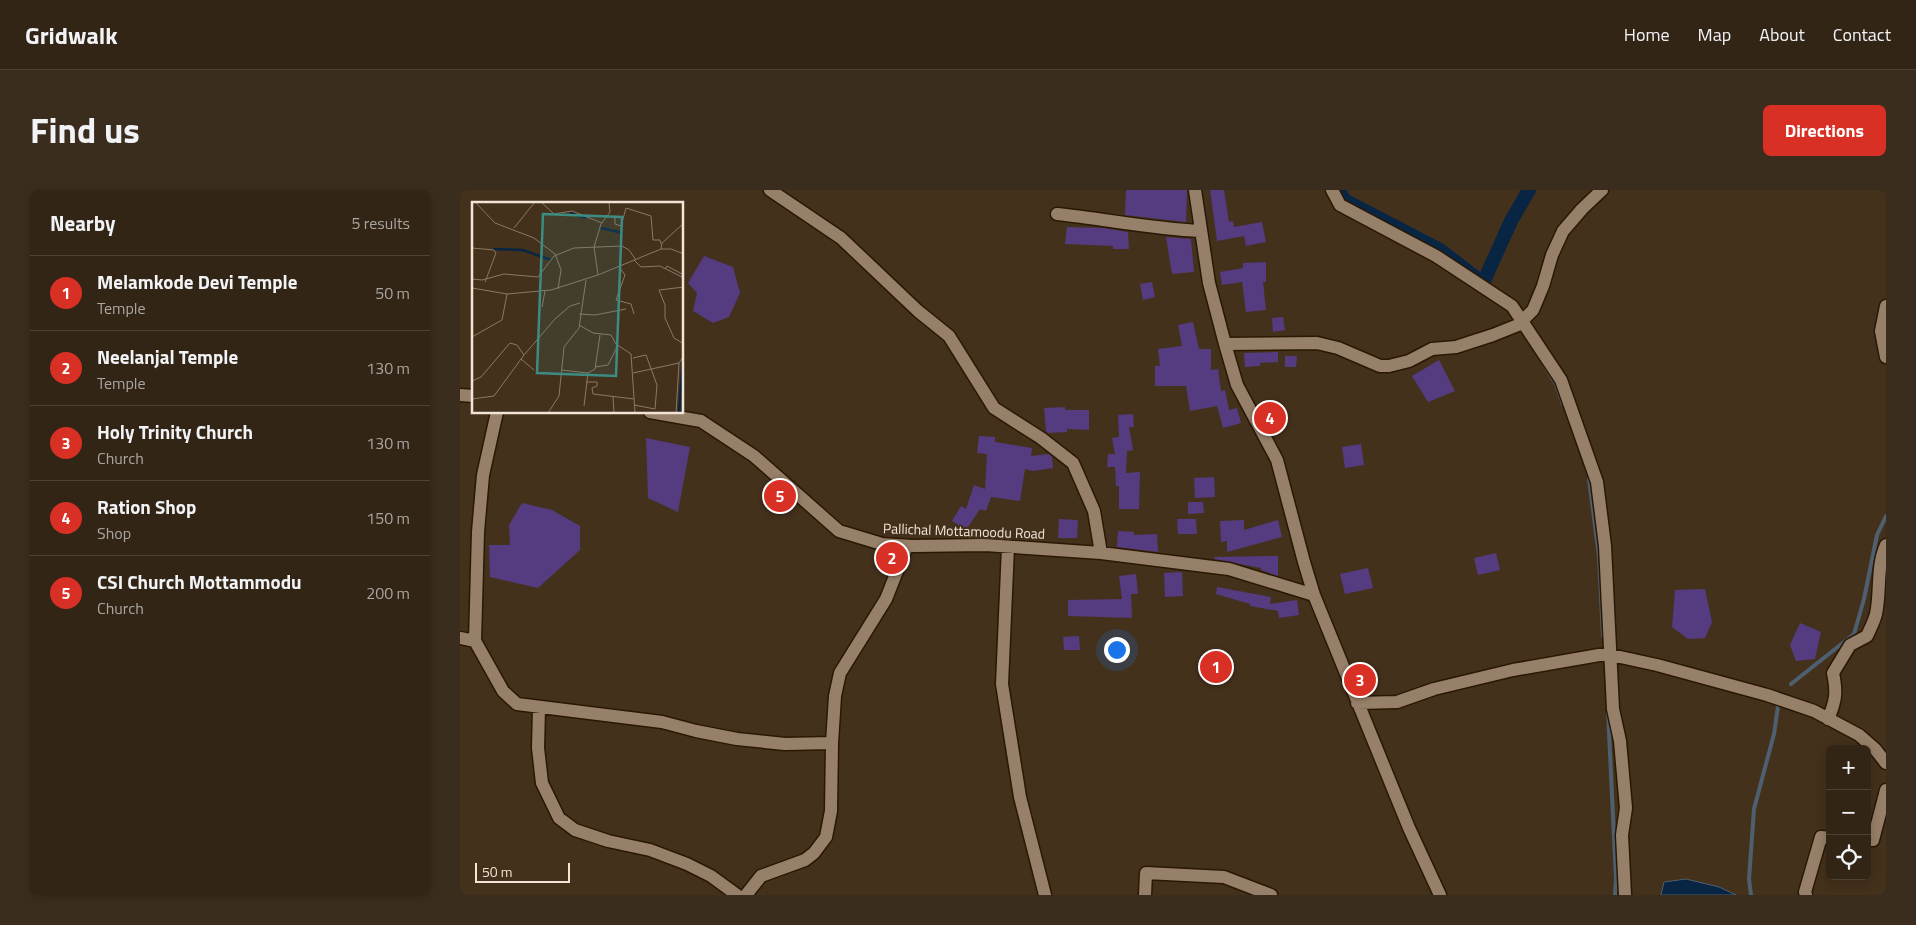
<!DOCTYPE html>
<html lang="en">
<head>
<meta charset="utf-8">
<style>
  :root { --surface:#332515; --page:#3b2d1e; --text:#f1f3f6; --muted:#a9a5a0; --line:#4e4234; --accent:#d93025 }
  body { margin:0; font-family:"Titillium Web",sans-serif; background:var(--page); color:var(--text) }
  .controls { position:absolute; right:15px; bottom:15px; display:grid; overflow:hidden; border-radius:8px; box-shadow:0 2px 12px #0003 }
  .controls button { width:45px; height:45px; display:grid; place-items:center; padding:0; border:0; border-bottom:1px solid var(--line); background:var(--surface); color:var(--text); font:25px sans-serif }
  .scale { position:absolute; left:15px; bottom:12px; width:95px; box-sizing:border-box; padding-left:5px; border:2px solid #f2e5d8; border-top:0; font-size:14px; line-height:18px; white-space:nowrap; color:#f2e5d8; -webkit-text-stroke:4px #44311c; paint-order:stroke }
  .you { position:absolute; left:656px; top:459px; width:18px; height:18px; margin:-12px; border:4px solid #fff; border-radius:50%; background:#1a73e8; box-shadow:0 0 0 8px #1a73e833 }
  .badge { display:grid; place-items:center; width:32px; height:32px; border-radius:50%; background:var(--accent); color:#fff; font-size:16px; font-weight:700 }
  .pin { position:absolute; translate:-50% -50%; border:2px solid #fff; box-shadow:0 1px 5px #0006 }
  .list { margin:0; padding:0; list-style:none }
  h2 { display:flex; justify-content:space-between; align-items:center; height:65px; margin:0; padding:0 20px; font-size:21px }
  h2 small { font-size:16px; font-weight:400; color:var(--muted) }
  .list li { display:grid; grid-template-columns:32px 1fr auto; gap:15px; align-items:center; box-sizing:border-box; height:75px; padding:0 20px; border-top:1px solid var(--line) }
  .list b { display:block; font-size:19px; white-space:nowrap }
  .list p { margin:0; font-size:16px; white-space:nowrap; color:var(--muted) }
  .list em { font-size:16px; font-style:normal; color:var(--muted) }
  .icon { flex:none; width:28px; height:28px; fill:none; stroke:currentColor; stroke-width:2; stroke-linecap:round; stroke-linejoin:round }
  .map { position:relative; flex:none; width:1426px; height:705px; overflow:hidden; border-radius:8px }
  header { display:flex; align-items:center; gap:30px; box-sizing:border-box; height:70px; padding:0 25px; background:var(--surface); border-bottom:1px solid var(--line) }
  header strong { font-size:24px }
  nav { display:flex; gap:28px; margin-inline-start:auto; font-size:18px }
  .intro { display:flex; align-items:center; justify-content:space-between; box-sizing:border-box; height:120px; padding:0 30px }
  h1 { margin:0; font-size:35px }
  .button { padding:12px 22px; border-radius:8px; background:var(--accent); color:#fff; font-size:18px; font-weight:700 }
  main { display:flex; gap:30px; padding:0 30px }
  aside { flex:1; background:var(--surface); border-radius:8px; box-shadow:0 2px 12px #0003 }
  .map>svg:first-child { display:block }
  .water { fill:#082544; stroke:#4e5f70 }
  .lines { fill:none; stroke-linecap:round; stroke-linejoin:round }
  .stream { stroke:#4e5f70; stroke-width:4 }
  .canal { stroke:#082544; stroke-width:14 }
  .building { fill:#553b80 }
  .minor-casing { stroke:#2a1804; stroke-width:15 }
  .minor { stroke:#978069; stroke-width:12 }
  .labels { text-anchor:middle; stroke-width:4.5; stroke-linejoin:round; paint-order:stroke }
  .street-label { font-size:14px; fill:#f2e5d8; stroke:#44311c }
  .inset-river { fill:none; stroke:#082544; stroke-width:2.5 }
  .inset-road { fill:none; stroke:#8a7967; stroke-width:1 }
  .view { fill:#3c8c83; fill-opacity:0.15; stroke:#3c8c83; stroke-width:2.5 }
  .inset-edge { fill:none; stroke:#f2e5d8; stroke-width:2.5 }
</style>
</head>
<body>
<header>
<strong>Gridwalk</strong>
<nav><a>Home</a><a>Map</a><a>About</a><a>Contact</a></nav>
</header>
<div class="intro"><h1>Find us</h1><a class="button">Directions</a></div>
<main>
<aside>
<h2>Nearby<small>5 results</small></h2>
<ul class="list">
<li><span class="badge">1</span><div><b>Melamkode Devi Temple</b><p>Temple</p></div><em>50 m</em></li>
<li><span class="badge">2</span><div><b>Neelanjal Temple</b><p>Temple</p></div><em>130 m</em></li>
<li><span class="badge">3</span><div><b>Holy Trinity Church</b><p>Church</p></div><em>130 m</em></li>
<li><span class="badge">4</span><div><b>Ration Shop</b><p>Shop</p></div><em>150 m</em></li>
<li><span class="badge">5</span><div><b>CSI Church Mottammodu</b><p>Church</p></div><em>200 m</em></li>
</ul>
</aside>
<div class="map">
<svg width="1426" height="705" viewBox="0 0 1426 705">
  <rect width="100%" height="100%" fill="#44311c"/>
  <path class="water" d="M 1226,689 L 1259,697 L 1276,705 L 1201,705 L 1204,692 Z"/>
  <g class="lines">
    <path class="stream" d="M 1084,175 L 1096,194 L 1103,214
      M 1129,289 L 1139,366 L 1143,446
      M 1331,494 L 1394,444 L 1404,409 L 1417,345 L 1426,326
      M 1148,521 L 1156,689 L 1155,705
      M 1291,705 L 1289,689 L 1294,619 L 1314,544 L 1318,516"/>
    <path class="canal" d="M 879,0 L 884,10 L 980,60 L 1023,93 L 1051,31 L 1069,0"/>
  </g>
  <path class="building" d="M 666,0 L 727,0 L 726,32 L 665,25 Z
    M 750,0 L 764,0 L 769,32 L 773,31 L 774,37 L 802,32 L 806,52 L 786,56 L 784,46 L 757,51 Z
    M 607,37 L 643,38 L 668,42 L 669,59 L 653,59 L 653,56 L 605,54 Z
    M 706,47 L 731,49 L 734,82 L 712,84 Z
    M 244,66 L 273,77 L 280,103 L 269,127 L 253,133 L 233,121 L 237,103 L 228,93 Z
    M 806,72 L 806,92 L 803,92 L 806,120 L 786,122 L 782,92 L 762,95 L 760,82 L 783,78 L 783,73 Z
    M 692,92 L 695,107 L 683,110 L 680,94 Z
    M 823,127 L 825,140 L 813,142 L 812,128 Z
    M 733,132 L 739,159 L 751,159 L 751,180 L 758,179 L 761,201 L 765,200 L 769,220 L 777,218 L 781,233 L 763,238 L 757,216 L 730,221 L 726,196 L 695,196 L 695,176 L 700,176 L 698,159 L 722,156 L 718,135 Z
    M 818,162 L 818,172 L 800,173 L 800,176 L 785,177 L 784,163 Z
    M 825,166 L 837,166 L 836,177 L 825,177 Z
    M 979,170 L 995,201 L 968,212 L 952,186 Z
    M 605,217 L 605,220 L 629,220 L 629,240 L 607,239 L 607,242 L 588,243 L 586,241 L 584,218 Z
    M 673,224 L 674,237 L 669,237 L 673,260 L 667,261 L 666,283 L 680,282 L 679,319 L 659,319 L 659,296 L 656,296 L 655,277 L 647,277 L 648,264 L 655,264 L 652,248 L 659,247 L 658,225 Z
    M 519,246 L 535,247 L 535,252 L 572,258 L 571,266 L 589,264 L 592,267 L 593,278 L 573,281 L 565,279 L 560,311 L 531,307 L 526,321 L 520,319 L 506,340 L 492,331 L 501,316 L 506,319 L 514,295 L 525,299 L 527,264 L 517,263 Z
    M 186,248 L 230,257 L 218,322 L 188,308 Z
    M 901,254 L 904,275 L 885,278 L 882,257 Z
    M 754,287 L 755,307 L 735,308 L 734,288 Z
    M 728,312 L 743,312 L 744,323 L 728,324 Z
    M 62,313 L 92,320 L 120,336 L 120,360 L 78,398 L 30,387 L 29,355 L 50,355 L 49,335 Z
    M 599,329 L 618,330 L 617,348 L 598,348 Z
    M 717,329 L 736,329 L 737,344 L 718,344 Z
    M 784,330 L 784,340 L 818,330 L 822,347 L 767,362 L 767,351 L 761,352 L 760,331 Z
    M 658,341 L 674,342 L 674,345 L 697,344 L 698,362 L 657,357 Z
    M 1036,363 L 1040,380 L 1018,385 L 1014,368 Z
    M 818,366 L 818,386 L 801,380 L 801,378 L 754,369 L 754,367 Z
    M 908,378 L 913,398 L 885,404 L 880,384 Z
    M 722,382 L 723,406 L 705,407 L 704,383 Z
    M 676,384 L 678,404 L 671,404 L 672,428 L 608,426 L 608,410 L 662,409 L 659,386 Z
    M 757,397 L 811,407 L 810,414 L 837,410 L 839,425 L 819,428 L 818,421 L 790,416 L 790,414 L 756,404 Z
    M 1245,399 L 1252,432 L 1245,448 L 1228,449 L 1212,437 L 1215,400 Z
    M 1340,433 L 1361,442 L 1355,469 L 1336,471 L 1330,455 Z
    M 619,446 L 620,460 L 604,460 L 603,447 Z"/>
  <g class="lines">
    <defs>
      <path id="minor" d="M 310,0 L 381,48 L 458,121 L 489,146 L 534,218 L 581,248 L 613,273 L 634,321 L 641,363
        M 735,0 L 749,93 L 765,154 L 777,195 L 817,270 L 844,372 L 854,405 L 949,638 L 980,705
        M 872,0 L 880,15 L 976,66 L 1052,116 L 1101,190 L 1137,292 L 1145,356 L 1153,519 L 1160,551 L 1166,618 L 1162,645 L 1165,705
        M 597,24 C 645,29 692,39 740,41
        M 1426,116 L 1421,141 L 1426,167
        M 765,154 L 857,153 L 878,158 L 920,176 L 929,176 L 949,171 L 972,159 L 996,157 L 1033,145 L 1058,135 L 1073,120 L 1083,96 L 1092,65 L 1103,41 L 1122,19 L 1142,0
        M 0,205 L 14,206
        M 190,222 L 241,231 L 294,266 L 379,341 L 422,354 L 452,356 L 525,355 L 641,363 L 769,379 L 854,405
        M 548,357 L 542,494 L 560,607 L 585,705
        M 0,448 L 15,451 L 18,342 L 23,285 L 37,222
        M 15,451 L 43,501 L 57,514 L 202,532 L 236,541 L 277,549 L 325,554 L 372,553
        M 897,513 L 937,512 L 974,499 L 1053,480 L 1139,465 L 1151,465 L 1197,475 L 1307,505 L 1354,521 L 1399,545 L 1415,559 L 1426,573
        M 79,518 L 78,558 L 82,593 L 99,628 L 115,640 L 148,651 L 190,660 L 227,674 L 251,686 L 277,705
        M 1368,529 C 1376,511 1377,502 1373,483 L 1390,455 L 1407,446 C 1410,439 1414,432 1416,424 C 1421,401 1416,377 1426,355
        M 1407,650 L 1413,650 L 1426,600
        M 286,705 L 301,686 L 345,670 L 354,663 L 366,647 L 371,621 L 372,553 L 375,506 L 380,483 L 426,409 L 447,356
        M 685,705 L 686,683 L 764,687 L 811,705
        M 1346,705 L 1345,702 L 1361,647 L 1370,648"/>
    </defs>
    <use href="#minor" class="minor-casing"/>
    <use href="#minor" class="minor"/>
  </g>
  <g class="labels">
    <g class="street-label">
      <text transform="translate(504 341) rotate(2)" y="5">Pallichal Mottamoodu Road</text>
    </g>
  </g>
  <g transform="translate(12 12)">
    <rect width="211" height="211" fill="#44311c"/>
    <path class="inset-river" d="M 98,11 L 114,16M 129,26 L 151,31M 21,47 L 51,48 L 79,58M 207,211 L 211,158"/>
    <path class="inset-road" d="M 4,1 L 23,21 L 62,36 L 83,52 L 89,68 L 86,87M 70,1 L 82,12 L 100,9 L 130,21M 136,14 L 143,16 L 143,22 L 149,24 L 154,6 L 179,14 L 181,38 L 188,38 L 189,42M 42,26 L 62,1M 0,46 L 22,48 L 24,51 L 13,80M 189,47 L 190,41 L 212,21M 162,58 L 169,65 L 188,64 L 212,76M 147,65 L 153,73 L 144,98 L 159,102 L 162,112M 193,67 L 195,64 L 212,73M 126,73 L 122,45 L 129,22 L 138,10 L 137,1M 0,77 L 10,78 L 32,72 L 66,75 L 82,54 L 102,46 L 150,44 L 157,48 L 164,58M 212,85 L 187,88 L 193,103 L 193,116 L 202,136 L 212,142M 0,86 L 35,92 L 79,88 L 126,73 L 189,47 L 199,47 L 212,52M 70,105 L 73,89M 107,112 L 123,113 L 154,107M 107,123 L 121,131 L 139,133 L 144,142 L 159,152 L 163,211M 0,135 L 30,118 L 35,92M 161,156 L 174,153 L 185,183 L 183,207 L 162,203M 49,157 L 62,168M 123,165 L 136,163 L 146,143M 89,168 L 116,171 L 112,204M 116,171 L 123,167 L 128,133M 161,171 L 207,161 L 212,154M 0,179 L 9,175 L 38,141 L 45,143 L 52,153 L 83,117 L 98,104 L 108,101M 114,180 L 125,180 L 125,184 L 120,186 L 121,192 L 162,197M 141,194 L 142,211M 0,197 L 22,194 L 52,153M 76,211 L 87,194 L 92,145 L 107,126 L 114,78M 204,211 L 207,161"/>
    <path class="view" d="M 71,12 L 150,15 L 144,174 L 65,171 Z"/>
    <rect width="211" height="211" class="inset-edge"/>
  </g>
</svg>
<div class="controls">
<button>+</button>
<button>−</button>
<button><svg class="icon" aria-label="locate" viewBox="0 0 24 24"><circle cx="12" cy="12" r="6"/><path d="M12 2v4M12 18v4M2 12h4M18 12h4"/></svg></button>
</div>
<div class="scale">50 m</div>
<div class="you"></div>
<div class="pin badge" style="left:756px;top:477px">1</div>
<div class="pin badge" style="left:432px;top:368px">2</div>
<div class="pin badge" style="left:900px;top:490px">3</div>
<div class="pin badge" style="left:810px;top:228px">4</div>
<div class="pin badge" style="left:320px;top:306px">5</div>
</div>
</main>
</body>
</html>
